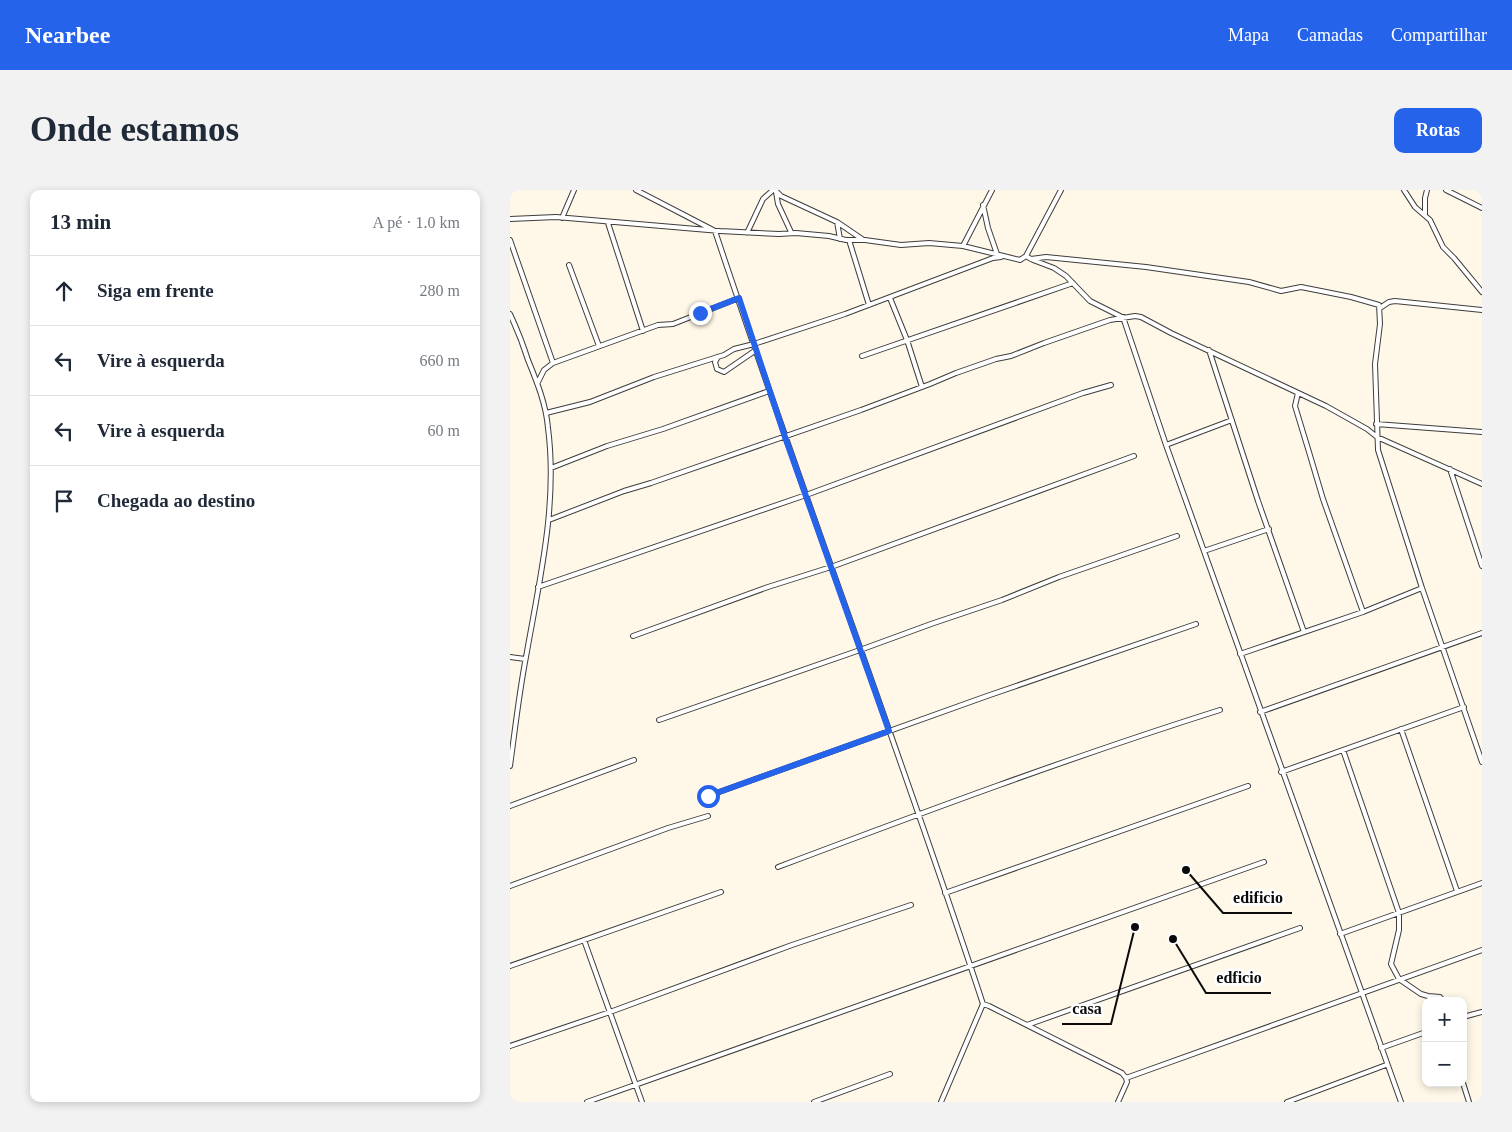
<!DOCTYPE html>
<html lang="pt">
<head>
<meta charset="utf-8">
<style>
  :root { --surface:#fff; --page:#f2f2f3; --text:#1f2937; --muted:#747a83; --line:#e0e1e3; --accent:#2563eb }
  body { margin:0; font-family:"Times New Roman",serif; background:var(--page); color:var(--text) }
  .controls { position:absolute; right:15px; bottom:15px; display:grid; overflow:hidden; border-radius:10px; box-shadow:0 2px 8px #0003 }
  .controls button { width:45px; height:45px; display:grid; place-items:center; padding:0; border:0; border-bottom:1px solid var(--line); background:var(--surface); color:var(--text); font:25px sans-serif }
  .stop { position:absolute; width:15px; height:15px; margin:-11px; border:4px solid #2563eb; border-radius:50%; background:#fff }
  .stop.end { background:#2563eb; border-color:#fff; box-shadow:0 1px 5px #0008 }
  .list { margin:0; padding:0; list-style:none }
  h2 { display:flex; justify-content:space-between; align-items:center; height:65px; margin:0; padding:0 20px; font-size:21px }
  h2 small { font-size:16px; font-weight:400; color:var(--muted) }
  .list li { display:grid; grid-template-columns:32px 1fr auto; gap:15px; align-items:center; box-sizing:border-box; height:70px; padding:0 20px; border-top:1px solid var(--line) }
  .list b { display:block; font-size:19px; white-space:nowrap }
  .list em { font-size:16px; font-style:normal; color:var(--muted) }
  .icon { flex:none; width:28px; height:28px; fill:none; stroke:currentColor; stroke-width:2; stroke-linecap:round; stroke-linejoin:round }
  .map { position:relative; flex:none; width:972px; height:912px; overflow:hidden; border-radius:10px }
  header { display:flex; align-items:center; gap:30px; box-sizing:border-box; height:70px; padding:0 25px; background:var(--accent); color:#fff }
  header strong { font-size:24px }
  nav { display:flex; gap:28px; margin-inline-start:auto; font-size:18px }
  .intro { display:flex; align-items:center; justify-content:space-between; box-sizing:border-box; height:120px; padding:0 30px }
  h1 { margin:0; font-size:35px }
  .button { padding:12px 22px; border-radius:10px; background:var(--accent); color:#fff; font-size:18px; font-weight:700 }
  main { display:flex; gap:30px; padding:0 30px }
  aside { flex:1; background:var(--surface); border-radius:10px; box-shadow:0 2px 8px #0003 }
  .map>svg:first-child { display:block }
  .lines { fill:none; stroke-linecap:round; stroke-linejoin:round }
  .street-casing { stroke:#3d3d3d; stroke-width:6 }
  .street { stroke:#fff; stroke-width:4 }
  .route { stroke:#2563eb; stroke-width:6 }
  .leader { fill:none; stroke:#0a0a0a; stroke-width:2 }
  .callout-dot { fill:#0a0a0a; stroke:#fff; stroke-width:2 }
  .callout-label { font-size:16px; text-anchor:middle; font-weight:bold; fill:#0a0a0a; stroke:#fff; stroke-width:5; stroke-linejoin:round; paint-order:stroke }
</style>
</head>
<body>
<header>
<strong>Nearbee</strong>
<nav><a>Mapa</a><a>Camadas</a><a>Compartilhar</a></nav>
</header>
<div class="intro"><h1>Onde estamos</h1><a class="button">Rotas</a></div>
<main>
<aside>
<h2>13 min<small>A pé · 1.0 km</small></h2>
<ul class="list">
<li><svg class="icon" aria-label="ahead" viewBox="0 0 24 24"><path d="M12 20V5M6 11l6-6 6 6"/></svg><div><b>Siga em frente</b></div><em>280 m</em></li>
<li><svg class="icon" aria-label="left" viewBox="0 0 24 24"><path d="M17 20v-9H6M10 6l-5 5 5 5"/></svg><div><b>Vire à esquerda</b></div><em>660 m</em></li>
<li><svg class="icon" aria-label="left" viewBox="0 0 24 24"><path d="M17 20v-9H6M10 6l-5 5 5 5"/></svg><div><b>Vire à esquerda</b></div><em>60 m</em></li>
<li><svg class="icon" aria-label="arrive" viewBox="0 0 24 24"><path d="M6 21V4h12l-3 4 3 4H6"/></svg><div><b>Chegada ao destino</b></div></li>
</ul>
</aside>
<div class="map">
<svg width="972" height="912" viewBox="0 0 972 912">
  <rect width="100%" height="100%" fill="#fff8e8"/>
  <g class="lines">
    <defs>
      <path id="street" d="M 126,0 L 205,41 C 291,300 388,555 473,814
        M 265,0 L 271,6 L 327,32 L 352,49
        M 894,0 L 905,17 L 920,30 L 933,57 L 944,68 L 972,102
        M 936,0 L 972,18
        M 266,2 L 268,14 L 281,42
        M 473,15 L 478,38 L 487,64
        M 915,24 L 915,8 L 917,0
        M 52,28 L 64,0
        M 0,29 L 46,27 L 210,41 L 269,44 L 286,43 L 319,46 L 336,50 L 355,50 L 391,55 L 419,53 L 453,56 L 510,70 L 516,66 L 551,0
        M 327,32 L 330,49
        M 98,33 L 133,141
        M 237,43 L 253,9 L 263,0
        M 0,50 L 43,173
        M 339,50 L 359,115
        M 453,56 L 482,0
        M 516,66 L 521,69 L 536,67 L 636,77 L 739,92 L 771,101 L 791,97 L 841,107 L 869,115 L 870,134 L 865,174 L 868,260 L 912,398 L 972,572
        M 523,70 L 544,78 L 556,86 L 580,111 L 610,126
        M 59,75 L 89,156
        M 380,108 L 397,150 L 412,197
        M 870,118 L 879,112 L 885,111 L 972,120
        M 0,124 C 7,139 13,154 18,170 C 27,192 36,214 38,238 C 48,315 29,392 16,467 C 9,503 5,540 0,576
        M 613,127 L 656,255 L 891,912
        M 699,160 L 748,311 L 794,442
        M 352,166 L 563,93
        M 208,167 L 205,172 L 207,179 L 214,182 L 246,160
        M 28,192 L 34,180 L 43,173 L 148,135 L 163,134 L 229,108
        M 788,203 L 785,216 L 799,262 L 813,309 L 853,422
        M 36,223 L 80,212 L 144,187 L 214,165 L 224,159 L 244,154 L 335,124 L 483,68 L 491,67
        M 866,234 L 972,242
        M 656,255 L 722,230
        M 41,278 L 97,256 L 153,239 L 259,201
        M 940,279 L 972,376
        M 39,330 L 114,301 L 141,293 L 351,220 L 420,194 L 446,183 L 486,169 L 501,166 L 534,153 L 600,130 L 625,126 L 631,127 L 661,143 L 816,216 L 857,239 L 867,247 L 972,294
        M 694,361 L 759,339
        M 28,397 L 296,305 L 573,203 L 601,195
        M 123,446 L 258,397 L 321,377 L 624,266
        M 730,464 L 853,422 L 912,398
        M 0,467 L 15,469
        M 750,522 L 972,443
        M 149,530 L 350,460 L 421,434 L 492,410 L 549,387 L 667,346
        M 891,539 L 947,701
        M 833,560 L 889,723 L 889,740 L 881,774 L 889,789 L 911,804 L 918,806 L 930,807 L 933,811
        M 771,582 L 954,517
        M 198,606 L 477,506 L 686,434
        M 0,616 L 124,570
        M 268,677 C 414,622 561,567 710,520
        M 0,696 L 158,638 L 198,626
        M 435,703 L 738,596
        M 830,744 L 972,693
        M 74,750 L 132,912
        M 0,776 L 211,702
        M 953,827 L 972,822
        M 517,835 L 790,738
        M 0,856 L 100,822 L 282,755 L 401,715
        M 871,858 L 916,842
        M 616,888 L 972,760
        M 953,893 L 959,912
        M 77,912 L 754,672
        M 304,912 L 380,884
        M 431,912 L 473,814 L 479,816 L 612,883 L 616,888
        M 608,912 L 617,892 L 616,888
        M 777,912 L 876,875"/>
    </defs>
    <use href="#street" class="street-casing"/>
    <use href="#street" class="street"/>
  </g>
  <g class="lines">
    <path class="route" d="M 190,123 L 229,108 L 275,247 L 379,541 L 198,606"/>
  </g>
  <path class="leader" d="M676 680L713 723H782M663 749L696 803H761M625 737L601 834H552"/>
  <g class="callout-dot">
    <circle cx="676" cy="680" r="5"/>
    <circle cx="663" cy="749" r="5"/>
    <circle cx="625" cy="737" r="5"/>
  </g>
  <g class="callout-label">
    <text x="748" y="713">edificio</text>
    <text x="729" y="793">edficio</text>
    <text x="577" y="824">casa</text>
  </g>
</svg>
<div class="controls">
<button>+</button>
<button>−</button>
</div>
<div class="stop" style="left:198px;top:606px"></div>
<div class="stop end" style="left:190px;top:123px"></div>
</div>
</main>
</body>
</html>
